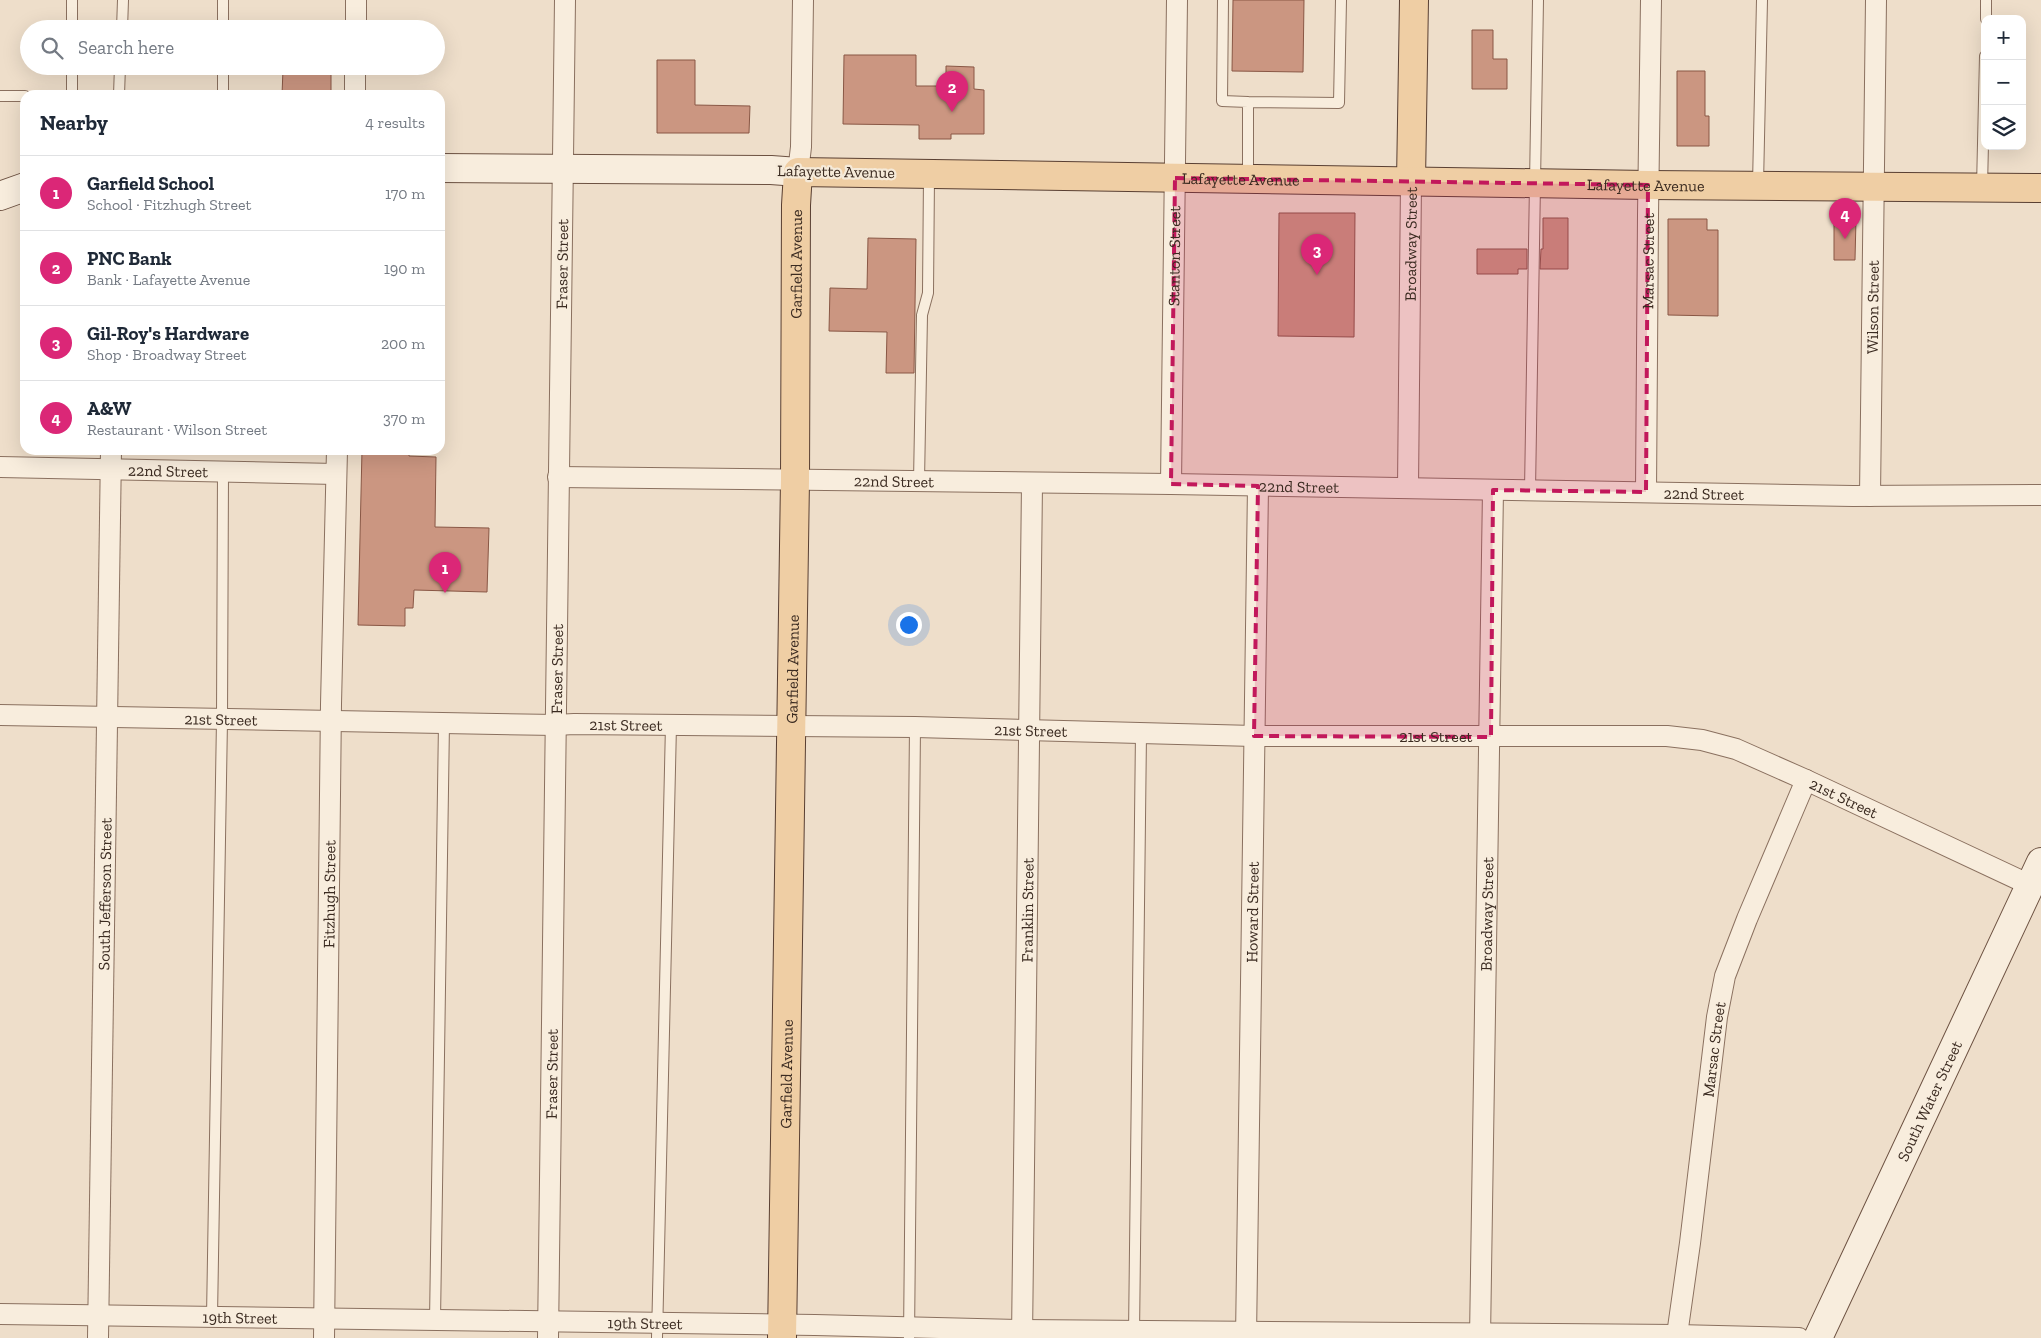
<!DOCTYPE html>
<html lang="en">
<head>
<meta charset="utf-8">
<style>
  :root { --surface:#fff; --page:#f6f6f7; --text:#1f2937; --muted:#747a83; --line:#e0e1e3; --accent:#db2777 }
  body { margin:0; font-family:"Zilla Slab",serif; background:var(--page); color:var(--text) }
  .controls { position:absolute; right:15px; top:15px; display:grid; overflow:hidden; border-radius:10px; box-shadow:0 5px 20px #0002 }
  .controls button { width:45px; height:45px; display:grid; place-items:center; padding:0; border:0; border-bottom:1px solid var(--line); background:var(--surface); color:var(--text); font:25px sans-serif }
  .you { position:absolute; left:908px; top:624px; width:18px; height:18px; margin:-12px; border:4px solid #fff; border-radius:50%; background:#1a73e8; box-shadow:0 0 0 8px #1a73e833 }
  .badge { display:grid; place-items:center; width:32px; height:32px; border-radius:50%; background:var(--accent); color:#fff; font-size:16px; font-weight:700 }
  .pin { position:absolute; translate:-50% -41px; filter:drop-shadow(0 1px 2px #0008) }
  .pin::after { content:''; position:absolute; top:26px; width:18px; height:15px; background:inherit; clip-path:polygon(0 0,100% 0,50% 100%) }
  .list { margin:0; padding:0; list-style:none }
  h2 { display:flex; justify-content:space-between; align-items:center; height:65px; margin:0; padding:0 20px; font-size:21px }
  h2 small { font-size:16px; font-weight:400; color:var(--muted) }
  .list li { display:grid; grid-template-columns:32px 1fr auto; gap:15px; align-items:center; box-sizing:border-box; height:75px; padding:0 20px; border-top:1px solid var(--line) }
  .list b { display:block; font-size:19px; white-space:nowrap }
  .list p { margin:0; font-size:16px; white-space:nowrap; color:var(--muted) }
  .list em { font-size:16px; font-style:normal; color:var(--muted) }
  .icon { flex:none; width:28px; height:28px; fill:none; stroke:currentColor; stroke-width:2; stroke-linecap:round; stroke-linejoin:round }
  .map { position:relative; flex:none; width:2041px; height:1338px; overflow:hidden }
  .search { position:absolute; background:var(--surface); box-shadow:0 5px 20px #0002; left:20px; top:20px; width:425px; height:55px; display:flex; align-items:center; gap:12px; box-sizing:border-box; padding:0 18px; border-radius:28px; color:var(--muted); font-size:19px }
  .panel { position:absolute; background:var(--surface); box-shadow:0 5px 20px #0002; left:20px; top:90px; width:425px; height:365px; border-radius:15px }
  .map>svg:first-child { display:block }
  .building { fill:#cb9681; stroke:#895745 }
  .lines { fill:none; stroke-linecap:round; stroke-linejoin:round }
  .lane-casing { stroke:#8a705f; stroke-width:12 }
  .street-casing { stroke:#8a705f; stroke-width:22 }
  .secondary-casing { stroke:#6c5141; stroke-width:30 }
  .primary-casing { stroke:#593f32; stroke-width:30 }
  .lane { stroke:#f8eddd; stroke-width:10 }
  .street { stroke:#f8eddd; stroke-width:20 }
  .secondary { stroke:#f8eddd; stroke-width:28 }
  .primary { stroke:#efcea4; stroke-width:28 }
  .marked { fill:#c2185b; fill-opacity:0.2; stroke:#c2185b; stroke-width:4; stroke-dasharray:10 6; stroke-linejoin:round }
  .labels { text-anchor:middle; stroke-width:4.5; stroke-linejoin:round; paint-order:stroke }
  .street-label { font-size:16px; fill:#3b2b21; stroke:#f5ead9 }
</style>
</head>
<body>
<div class="map">
<svg width="2041" height="1338" viewBox="0 0 2041 1338">
  <rect width="100%" height="100%" fill="#eedeca"/>
  <path class="building" d="M 1233,0 L 1304,0 L 1303,72 L 1232,71 Z
    M 1472,30 L 1493,30 L 1493,59 L 1507,59 L 1507,89 L 1472,89 Z
    M 844,55 L 916,55 L 916,86 L 946,86 L 946,66 L 974,67 L 974,89 L 984,90 L 984,134 L 951,134 L 951,139 L 919,139 L 919,125 L 843,124 Z
    M 657,60 L 695,60 L 695,105 L 750,106 L 749,133 L 657,133 Z
    M 283,69 L 331,69 L 331,95 L 282,95 Z
    M 1677,71 L 1705,71 L 1705,116 L 1709,116 L 1709,146 L 1677,146 Z
    M 1279,213 L 1355,213 L 1354,337 L 1278,336 Z
    M 1543,218 L 1568,218 L 1568,269 L 1540,269 L 1541,249 L 1543,249 Z
    M 1668,219 L 1707,219 L 1707,230 L 1718,230 L 1718,316 L 1668,315 Z
    M 1834,219 L 1856,219 L 1855,260 L 1834,260 Z
    M 868,238 L 916,239 L 914,373 L 886,373 L 887,332 L 829,331 L 830,288 L 867,289 Z
    M 1477,249 L 1527,249 L 1527,269 L 1518,269 L 1518,274 L 1477,274 Z
    M 362,450 L 409,450 L 409,456 L 436,457 L 435,527 L 489,528 L 487,592 L 414,590 L 413,608 L 405,608 L 405,626 L 358,625 Z"/>
  <g class="lines">
    <defs>
      <path id="lane" d="M 72,0 L 72,29
        M 1223,0 L 1222,101 L 1248,102
        M 1986,19 L 1986,0
        M 122,29 L 123,0
        M 223,29 L 223,0
        M 72,66 L 72,95
        M 119,95 L 120,66
        M 223,95 L 223,66
        M 0,96 L 25,96
        M 1248,178 L 1248,102 L 1339,103 L 1341,0
        M 1758,184 L 1762,0
        M 1982,187 L 1985,56
        M 919,481 L 922,315 L 928,293 L 929,176
        M 1530,490 L 1538,0
        M 212,1317 L 222,720 L 223,471
        M 435,1321 L 444,723
        M 1134,1335 L 1141,733
        M 657,1338 L 671,725
        M 909,1338 L 915,727"/>
      <g id="street">
        <path d="M 356,29 L 356,0"/>
        <path d="M 355,95 L 355,66"/>
        <path d="M 798,172 L 801,147 L 803,0"/>
        <path id="s1" d="M 0,467 L 336,474"/>
        <path id="s2" d="M 558,477 L 1171,484 L 1853,496 L 2041,495"/>
        <path id="s3" d="M 1171,484 L 1177,0"/>
        <path id="s4" d="M 1408,488 L 1411,181"/>
        <path id="s5" d="M 1646,492 L 1648,215 L 1651,0"/>
        <path id="s6" d="M 1870,496 L 1876,0"/>
        <path id="s7" d="M 0,715 L 556,725 L 574,724 L 915,727 L 1254,736 L 1667,736 L 1702,740 L 1736,749 L 1806,780 L 2030,885"/>
        <path id="s8" d="M 0,1314 L 815,1325 L 1022,1330 L 1677,1335 L 1799,1338"/>
        <path id="s9" d="M 1677,1335 L 1690,1243 L 1717,1017 L 1725,976 L 1747,919 L 1806,780"/>
        <path id="s10" d="M 98,1338 L 111,450"/>
        <path id="s11" d="M 324,1338 L 331,704 L 337,450"/>
        <path id="s12" d="M 548,1338 L 565,0"/>
        <path id="s13" d="M 1022,1338 L 1032,484"/>
        <path id="s14" d="M 1246,1338 L 1258,486"/>
        <path id="s15" d="M 1480,1338 L 1493,490"/>
      </g>
      <g id="secondary">
        <path d="M 440,168 L 771,170 L 798,172"/>
        <path d="M 0,196 L 25,187"/>
        <path id="s16" d="M 1818,1338 L 2041,862"/>
      </g>
      <g id="primary">
        <path d="M 1411,181 L 1414,0"/>
        <path id="s17" d="M 782,1338 L 795,480 L 796,205 L 798,172 L 1648,185 L 2041,188"/>
      </g>
    </defs>
    <use href="#lane" class="lane-casing"/>
    <use href="#street" class="street-casing"/>
    <use href="#secondary" class="secondary-casing"/>
    <use href="#primary" class="primary-casing"/>
    <use href="#lane" class="lane"/>
    <use href="#street" class="street"/>
    <use href="#secondary" class="secondary"/>
    <use href="#primary" class="primary"/>
  </g>
  <path class="marked" d="M 1175,178 L 1648,185 L 1646,492 L 1493,490 L 1491,737 L 1254,736 L 1258,486 L 1171,484 Z"/>
  <g class="labels">
    <g class="street-label">
      <text transform="translate(836 171) rotate(1)" y="6">Lafayette Avenue</text>
      <text dy="6" stroke="none"><textPath href="#s17" startOffset="1609">Lafayette Avenue</textPath></text>
      <text dy="6" stroke="none"><textPath href="#s17" startOffset="2014">Lafayette Avenue</textPath></text>
      <text dy="6" stroke="none"><textPath href="#s4" startOffset="244">Broadway Street</textPath></text>
      <text dy="6" stroke="none"><textPath href="#s3" startOffset="228">Stanton Street</textPath></text>
      <text dy="6" stroke="none"><textPath href="#s5" startOffset="231">Marsac Street</textPath></text>
      <text dy="6" stroke="none"><textPath href="#s12" startOffset="1074">Fraser Street</textPath></text>
      <text dy="6" stroke="none"><textPath href="#s17" startOffset="1074">Garfield Avenue</textPath></text>
      <text dy="6" stroke="none"><textPath href="#s6" startOffset="189">Wilson Street</textPath></text>
      <text dy="6" stroke="none"><textPath href="#s1" startOffset="168">22nd Street</textPath></text>
      <text dy="6" stroke="none"><textPath href="#s2" startOffset="336">22nd Street</textPath></text>
      <text dy="6" stroke="none"><textPath href="#s2" startOffset="741">22nd Street</textPath></text>
      <text dy="6" stroke="none"><textPath href="#s2" startOffset="1146">22nd Street</textPath></text>
      <text dy="6" stroke="none"><textPath href="#s12" startOffset="669">Fraser Street</textPath></text>
      <text dy="6" stroke="none"><textPath href="#s17" startOffset="669">Garfield Avenue</textPath></text>
      <text dy="6" stroke="none"><textPath href="#s7" startOffset="221">21st Street</textPath></text>
      <text dy="6" stroke="none"><textPath href="#s7" startOffset="626">21st Street</textPath></text>
      <text dy="6" stroke="none"><textPath href="#s7" startOffset="1031">21st Street</textPath></text>
      <text dy="6" stroke="none"><textPath href="#s7" startOffset="1436">21st Street</textPath></text>
      <text dy="6" stroke="none"><textPath href="#s7" startOffset="1856">21st Street</textPath></text>
      <text dy="6" stroke="none"><textPath href="#s10" startOffset="444">South Jefferson Street</textPath></text>
      <text dy="6" stroke="none"><textPath href="#s11" startOffset="444">Fitzhugh Street</textPath></text>
      <text dy="6" stroke="none"><textPath href="#s13" startOffset="428">Franklin Street</textPath></text>
      <text dy="6" stroke="none"><textPath href="#s14" startOffset="426">Howard Street</textPath></text>
      <text dy="6" stroke="none"><textPath href="#s15" startOffset="424">Broadway Street</textPath></text>
      <text dy="6" stroke="none"><textPath href="#s9" startOffset="288">Marsac Street</textPath></text>
      <text dy="6" stroke="none"><textPath href="#s12" startOffset="264">Fraser Street</textPath></text>
      <text dy="6" stroke="none"><textPath href="#s17" startOffset="264">Garfield Avenue</textPath></text>
      <text dy="6" stroke="none"><textPath href="#s16" startOffset="262">South Water Street</textPath></text>
      <text dy="6" stroke="none"><textPath href="#s8" startOffset="240">19th Street</textPath></text>
      <text dy="6" stroke="none"><textPath href="#s8" startOffset="645">19th Street</textPath></text>
    </g>
  </g>
</svg>
<div class="controls">
<button>+</button>
<button>−</button>
<button><svg class="icon" aria-label="layers" viewBox="0 0 24 24"><path d="M12 4l9 5-9 5-9-5zM3 14l9 5 9-5"/></svg></button>
</div>
<div class="you"></div>
<div class="pin badge" style="left:445px;top:593px">1</div>
<div class="pin badge" style="left:952px;top:112px">2</div>
<div class="pin badge" style="left:1317px;top:275px">3</div>
<div class="pin badge" style="left:1845px;top:239px">4</div>
<div class="search"><svg class="icon" aria-label="search" viewBox="0 0 24 24"><circle cx="10" cy="10" r="6"/><path d="M15 15l6 6"/></svg>Search here</div>
<section class="panel">
<h2>Nearby<small>4 results</small></h2>
<ul class="list">
<li><span class="badge">1</span><div><b>Garfield School</b><p>School · Fitzhugh Street</p></div><em>170 m</em></li>
<li><span class="badge">2</span><div><b>PNC Bank</b><p>Bank · Lafayette Avenue</p></div><em>190 m</em></li>
<li><span class="badge">3</span><div><b>Gil-Roy's Hardware</b><p>Shop · Broadway Street</p></div><em>200 m</em></li>
<li><span class="badge">4</span><div><b>A&amp;W</b><p>Restaurant · Wilson Street</p></div><em>370 m</em></li>
</ul>
</section>
</div>
</body>
</html>
